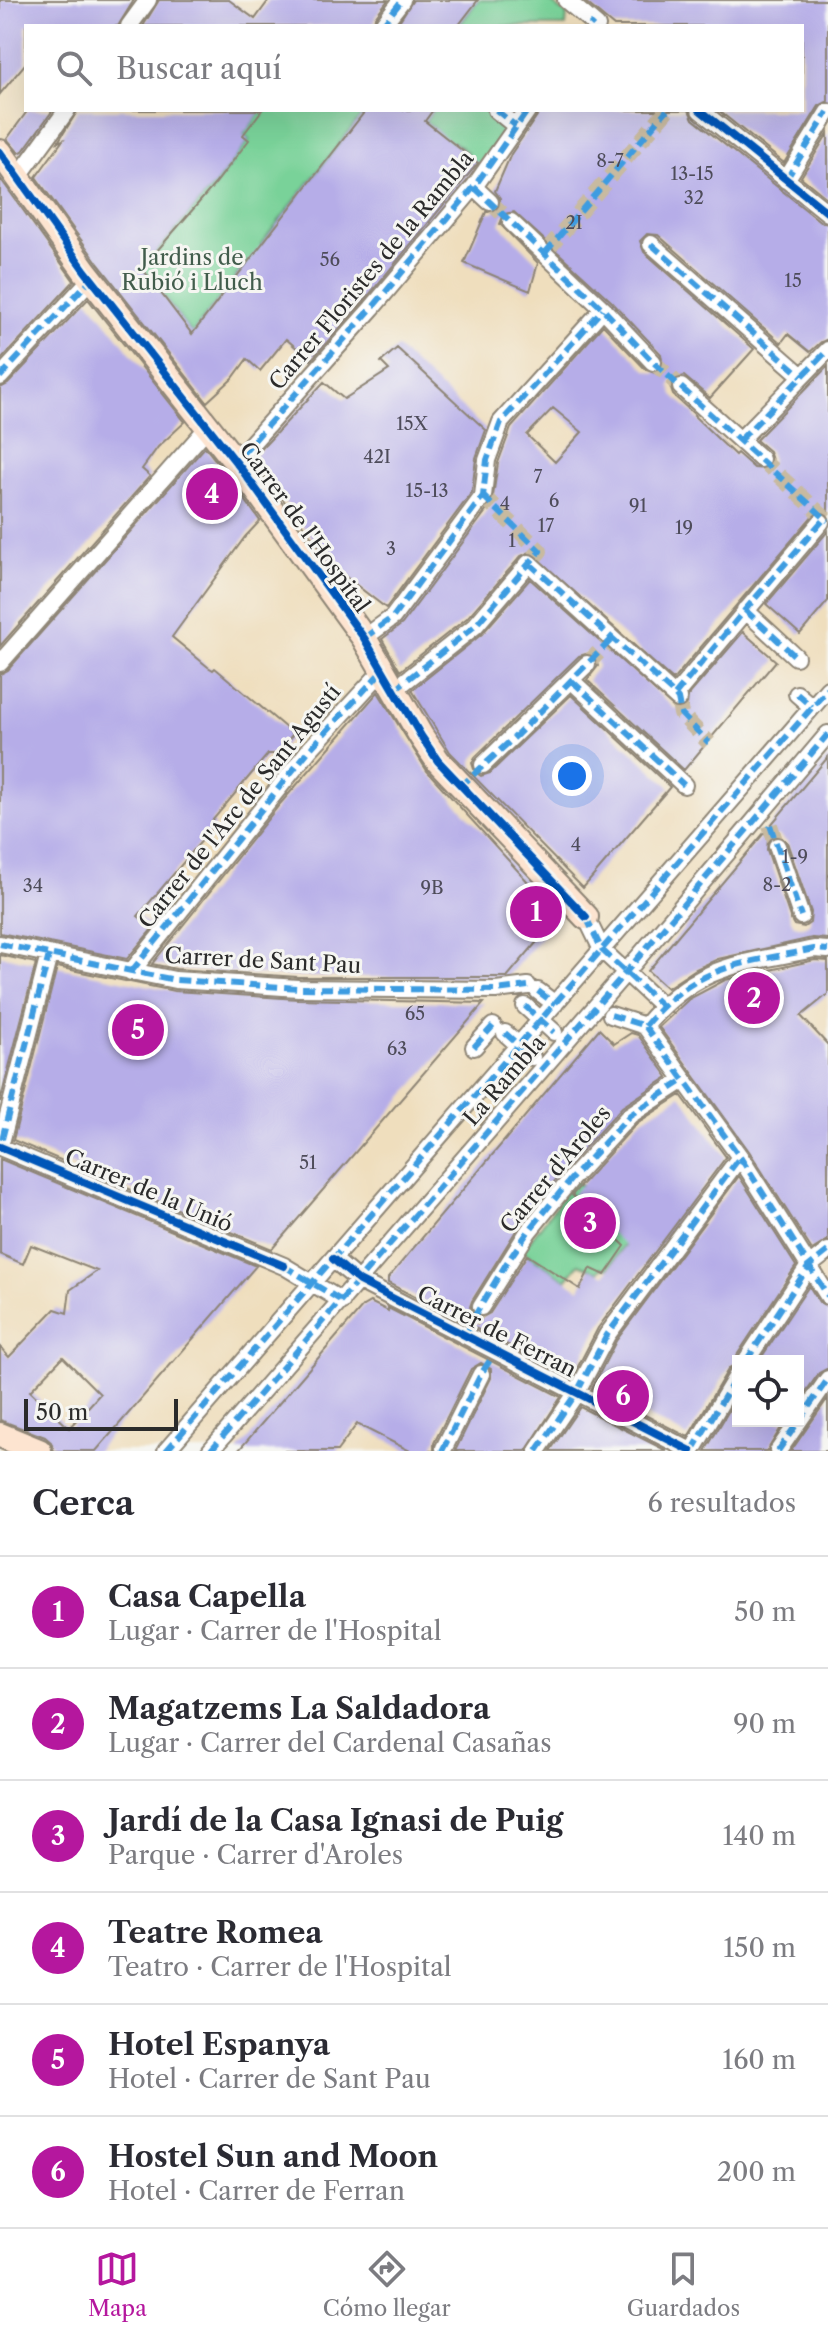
<!DOCTYPE html>
<html lang="es">
<head>
<meta charset="utf-8">
<style>
  :root { --surface:#fff; --page:#f2f2f3; --text:#2b2b33; --muted:#7c7c81; --line:#e1e1e2; --accent:#b5179e }
  body { margin:0; font-family:"Libre Caslon Text",serif; background:var(--page); color:var(--text) }
  .controls { position:absolute; right:24px; bottom:24px; display:grid; overflow:hidden; border-radius:0px; box-shadow:0 8px 32px #0002 }
  .controls button { width:72px; height:72px; display:grid; place-items:center; padding:0; border:0; border-bottom:2px solid var(--line); background:var(--surface); color:var(--text); font:40px sans-serif }
  .scale { position:absolute; left:24px; bottom:20px; width:154px; box-sizing:border-box; padding-left:8px; border:4px solid #2b2b2b; border-top:0; font-size:22px; line-height:28px; white-space:nowrap; color:#2b2b2b; -webkit-text-stroke:6px #f6f6f2; paint-order:stroke }
  .you { position:absolute; left:572px; top:776px; width:28px; height:28px; margin:-20px; border:6px solid #fff; border-radius:50%; background:#1a73e8; box-shadow:0 0 0 12px #1a73e833 }
  .badge { display:grid; place-items:center; width:52px; height:52px; border-radius:50%; background:var(--accent); color:#fff; font-size:26px; font-weight:700 }
  .pin { position:absolute; translate:-50% -50%; border:4px solid #fff; box-shadow:0 2px 8px #0006 }
  .list { margin:0; padding:0; list-style:none }
  h2 { display:flex; justify-content:space-between; align-items:center; height:104px; margin:0; padding:0 32px; font-size:34px }
  h2 small { font-size:26px; font-weight:400; color:var(--muted) }
  .list li { display:grid; grid-template-columns:52px 1fr auto; gap:24px; align-items:center; box-sizing:border-box; height:112px; padding:0 32px; border-top:2px solid var(--line) }
  .list b { display:block; font-size:30px; white-space:nowrap }
  .list p { margin:0; font-size:26px; white-space:nowrap; color:var(--muted) }
  .list em { font-size:26px; font-style:normal; color:var(--muted) }
  .icon { flex:none; width:44px; height:44px; fill:none; stroke:currentColor; stroke-width:2; stroke-linecap:round; stroke-linejoin:round }
  .map { position:relative; flex:none; width:828px; height:1451px; overflow:hidden }
  .search { position:absolute; background:var(--surface); box-shadow:0 8px 32px #0002; left:24px; right:24px; top:24px; height:88px; display:flex; align-items:center; gap:20px; box-sizing:border-box; padding:0 28px; border-radius:0px; color:var(--muted); font-size:30px }
  .sheet { height:776px; background:var(--surface) }
  nav { display:flex; justify-content:space-around; align-items:center; box-sizing:border-box; height:112px; border-top:2px solid var(--line); background:var(--surface); font-size:22px; color:var(--muted) }
  nav a { display:grid; justify-items:center; gap:4px }
  nav .on { color:var(--accent) }
  .map>svg:first-child { display:block }
  .green { fill:#79d299; stroke:#527e62; stroke-width:2 }
  .building { fill:#b6ade8; fill-rule:evenodd }
  .lines { fill:none; stroke-linecap:round; stroke-linejoin:round }
  .street-tunnel { stroke:#c8baa0; stroke-width:16; stroke-dasharray:16 8; stroke-linecap:butt }
  .street-casing { stroke:#8d8474; stroke-width:20 }
  .secondary-casing { stroke:#8d8474; stroke-width:28 }
  .street { stroke:#fff; stroke-width:16 }
  .secondary { stroke:#fde4d0; stroke-width:24 }
  .quiet { stroke:#3d9ce1; stroke-width:6; stroke-dasharray:12 6; stroke-linecap:butt }
  .cycleway-casing { stroke:#f6f6f2; stroke-width:13 }
  .cycleway { stroke:#0057b8; stroke-width:8 }
  .labels { text-anchor:middle; stroke-width:6; stroke-linejoin:round; paint-order:stroke }
  .number-label { font-size:18px; fill:#4e4c5a }
  .park-label { font-size:22px; fill:#425d4c; stroke:#f6f6f2 }
  .street-label { font-size:22px; fill:#2b2b2b; stroke:#f6f6f2 }
</style>
</head>
<body>
<div class="map">
<svg width="828" height="1451" viewBox="0 0 828 1451">
  <rect width="100%" height="100%" fill="#f6f6f2"/>
  <filter id="ink" filterUnits="userSpaceOnUse"><feTurbulence type="fractalNoise" baseFrequency=".0125" numOctaves="2"/><feDisplacementMap in="SourceGraphic" scale="16" xChannelSelector="R" yChannelSelector="G"/><feConvolveMatrix kernelMatrix="1 2 1 2 8 2 1 2 1" color-interpolation-filters="sRGB"/></filter>
  <filter id="wash" filterUnits="userSpaceOnUse"><feTurbulence type="fractalNoise" baseFrequency=".006" numOctaves="4" result="noise"/><feDisplacementMap in="SourceGraphic" scale="32" xChannelSelector="R" yChannelSelector="G"/><feGaussianBlur stdDeviation="1.8" result="paint"/><feColorMatrix in="noise" values="0 0 0 0 0 0 0 0 0 0 0 0 0 0 0 0 0 1.4 0 .05"/><feComposite in="paint" operator="in"/></filter>
  <g filter="url(#wash)">
    <rect width="100%" height="100%" fill="#efdebd"/>
    <path class="green" d="M 478,0 L 548,0 L 567,15 L 566,26 L 459,26 Z
      M 262,110 L 366,110 L 261,244 L 265,280 L 245,265 L 192,334 L 142,268 L 215,184 L 249,140 L 243,135 Z
      M 433,110 L 518,110 L 482,168 L 466,155 L 467,152 L 453,142 L 451,144 L 425,121 Z
      M 575,1180 L 606,1206 L 639,1225 L 608,1268 L 602,1267 L 599,1272 L 579,1264 L 566,1280 L 522,1251 Z"/>
    <g id="blocks">
      <path class="building" d="M 0,0 L 134,0 L 118,26 L 26,26 L 26,63 L 0,94 Z
        M 159,0 L 229,0 L 255,19 L 269,0 L 388,0 L 375,17 L 374,26 L 143,26 Z
        M 413,0 L 478,0 L 458,26 L 399,26 L 398,23 Z
        M 583,0 L 828,0 L 828,101 L 819,106 L 784,163 L 718,110 L 802,110 L 802,26 L 614,26 Z
        M 28,110 L 53,110 L 23,151 L 19,153 L 7,139 Z
        M 78,110 L 262,110 L 243,135 L 249,140 L 215,184 L 142,268 L 192,334 L 366,110 L 433,110 L 425,121 L 478,163 L 364,301 L 311,360 L 286,339 L 260,371 L 247,359 L 233,378 L 207,402 L 97,262 L 36,177 L 63,140 L 58,142 Z
        M 541,110 L 689,110 L 693,119 L 821,222 L 828,224 L 828,339 L 821,342 L 810,352 L 788,334 L 781,343 L 658,235 L 647,234 L 640,241 L 644,252 L 754,349 L 710,398 L 684,376 L 673,379 L 670,386 L 673,395 L 695,415 L 694,416 L 735,455 L 737,453 L 754,468 L 765,469 L 772,460 L 769,451 L 756,440 L 828,366 L 828,514 L 822,511 L 813,515 L 673,680 L 530,552 L 521,556 L 467,618 L 400,671 L 382,639 L 402,624 L 492,503 L 498,463 L 511,428 L 603,325 L 646,370 L 655,373 L 663,366 L 661,354 L 611,301 L 514,212 L 504,214 L 500,224 L 538,263 L 530,291 L 464,263 L 486,212 L 494,212 L 500,205 L 500,198 L 495,191 L 511,154 ZM 553,408 L 582,432 L 555,462 L 527,435 Z
        M 828,133 L 828,199 L 801,177 Z
        M 0,178 L 74,281 L 0,361 Z
        M 88,299 L 185,422 L 158,447 L 142,469 L 150,476 L 0,646 L 0,388 L 8,384 Z
        M 397,348 L 486,430 L 476,458 L 472,492 L 386,608 L 337,570 L 252,459 L 324,382 L 344,399 L 389,370 L 381,362 Z
        M 205,447 L 220,466 L 212,474 L 233,501 L 241,494 L 260,521 L 245,537 L 172,637 L 208,667 L 213,670 L 215,668 L 293,734 L 276,754 L 268,754 L 211,822 L 215,825 L 138,916 L 153,928 L 127,959 L 0,933 L 0,674 L 8,670 Z
        M 828,531 L 828,601 L 800,634 L 766,604 Z
        M 530,579 L 675,709 L 687,706 L 688,696 L 743,632 L 776,661 L 684,770 L 587,680 L 598,666 L 595,657 L 589,653 L 579,656 L 475,757 L 472,763 L 475,772 L 481,776 L 490,773 L 571,695 L 670,787 L 583,888 L 450,752 L 412,690 L 482,634 Z
        M 378,692 L 427,771 L 559,916 L 507,977 L 298,977 L 176,969 L 152,964 L 280,804 Z
        M 828,757 L 828,939 L 812,938 L 718,959 L 696,969 L 667,988 L 648,971 ZM 778,835 L 787,842 L 811,912 L 810,923 L 804,927 L 794,925 L 791,920 L 767,850 L 768,839 Z
        M 0,955 L 36,963 L 0,1102 Z
        M 815,960 L 828,961 L 828,994 L 801,1016 L 828,1045 L 828,1240 L 812,1250 L 749,1151 L 659,1027 L 689,999 L 725,980 Z
        M 57,967 L 174,991 L 298,999 L 484,1003 L 272,1249 L 13,1140 Z
        M 599,1029 L 614,1044 L 631,1033 L 638,1035 L 668,1077 L 622,1107 L 562,1172 L 519,1226 L 472,1301 L 470,1307 L 475,1316 L 481,1318 L 490,1313 L 527,1255 L 580,1289 L 590,1268 L 605,1275 L 625,1246 L 572,1195 L 637,1123 L 681,1095 L 726,1157 L 598,1328 L 572,1378 L 388,1283 L 388,1278 Z
        M 0,1159 L 256,1266 L 96,1451 L 54,1451 L 51,1442 L 45,1437 L 0,1420 L 0,1347 L 9,1357 L 55,1309 L 67,1313 L 70,1290 L 97,1271 L 31,1245 L 23,1264 L 0,1254 ZM 63,1357 L 100,1394 L 69,1428 L 30,1391 Z
        M 739,1176 L 796,1266 L 737,1355 L 736,1364 L 729,1368 L 688,1437 L 592,1388 L 616,1341 Z
        M 809,1286 L 819,1302 L 828,1307 L 828,1368 L 819,1373 L 798,1403 L 798,1361 L 759,1361 Z
        M 370,1302 L 388,1311 L 388,1308 L 561,1397 L 526,1451 L 455,1451 L 491,1378 L 491,1369 L 481,1363 L 471,1369 L 434,1443 L 434,1451 L 410,1451 L 357,1424 L 337,1451 L 238,1451 L 363,1306 Z
        M 738,1395 L 738,1421 L 785,1421 L 767,1451 L 705,1451 Z
        M 828,1398 L 828,1451 L 791,1451 Z
        M 580,1407 L 667,1451 L 550,1451 Z"/>
    </g>
  </g>
  <g filter="url(#ink)">
    <use href="#blocks" fill-opacity="0" stroke="#8d8474" stroke-width="2"/>
    <g class="lines">
      <path class="street-tunnel" d="M 490,202 L 511,222
        M 547,250 L 667,110
        M 653,362 L 681,387
        M 761,459 L 828,521
        M 483,496 L 540,551 L 529,563
        M 587,664 L 610,641
        M 678,699 L 681,714 L 709,743
        M 770,825 L 777,846
        M 471,1322 L 481,1307"/>
      <defs>
        <path id="street" d="M 566,0 L 597,26
          M 129,26 L 148,0
          M 388,26 L 384,23 L 402,0
          M 496,110 L 516,126
          M 700,110 L 828,213
          M 18,177 L 67,110
          M 786,180 L 828,112
          M 474,187 L 490,202
          M 511,222 L 603,309 L 653,362
          M 651,244 L 802,376
          M 0,377 L 91,279
          M 681,387 L 761,459
          M 740,440 L 828,350
          M 242,454 L 372,308 L 474,187 L 528,110
          M 745,610 L 796,657
          M 364,638 L 393,617 L 483,496 L 487,460 L 501,422 L 603,309
          M 0,663 L 208,427
          M 572,681 L 684,785
          M 394,690 L 475,626 L 529,563 L 678,699
          M 797,694 L 812,707
          M 675,695 L 821,522
          M 483,765 L 587,664
          M 777,846 L 801,916
          M 586,917 L 602,950 L 662,1006
          M 0,944 L 175,980 L 298,988 L 496,990 L 528,986
          M 131,972 L 310,749 L 383,670
          M 538,991 L 555,1004
          M 525,1006 L 554,1032
          M 611,1015 L 645,1026
          M 645,1026 L 740,1157 L 828,1296
          M 645,1026 C 696,964 741,964 814,949 L 828,950
          M 505,1033 L 532,1057
          M 474,1047 L 493,1026
          M 2,1139 L 49,955
          M 0,1147 L 284,1266 L 342,1301
          M 333,1259 L 359,1281 L 691,1451
          M 481,1307 L 528,1232 L 571,1179 L 630,1115 L 684,1080
          M 746,1361 L 809,1266 L 828,1251
          M 444,1448 L 481,1374
          M 166,1451 L 828,689
          M 210,1451 L 626,972 L 828,734
          M 537,1451 L 577,1392 L 607,1335 L 740,1157
          M 692,1451 L 738,1374
          M 778,1451 L 828,1379"/>
        <path id="secondary" d="M 0,152 L 85,271 L 242,470 L 364,638 L 421,736 L 438,761 L 586,917
          M 0,1435 L 39,1451"/>
      </defs>
      <use href="#street" class="street-casing"/>
      <use href="#secondary" class="secondary-casing"/>
      <use href="#street" class="street"/>
      <use href="#secondary" class="secondary"/>
      <path class="quiet" d="M 388,26 L 384,23 L 402,0
        M 590,26 L 593,23
        M 496,110 L 516,126
        M 786,180 L 828,112
        M 474,187 L 603,309 L 653,362 L 828,521
        M 651,244 L 802,376
        M 545,253 L 667,110
        M 0,377 L 91,279
        M 740,440 L 828,350
        M 242,454 L 372,308 L 474,187 L 528,110
        M 529,563 L 675,695 L 678,699 L 681,714 L 709,743
        M 745,610 L 796,657
        M 364,638 L 393,617 L 483,496 L 487,460 L 501,422 L 603,309
        M 572,681 L 684,785
        M 394,690 L 475,626 L 540,551 L 483,496
        M 797,694 L 812,707
        M 675,695 L 745,610 L 824,519
        M 460,787 L 518,734 L 613,638
        M 770,825 L 801,916
        M 586,917 L 602,950 L 662,1006
        M 0,944 L 175,980 L 298,988 L 496,990 L 528,986
        M 131,972 L 310,749 L 383,670
        M 538,991 L 555,1004
        M 525,1006 L 554,1032
        M 611,1015 L 645,1026
        M 645,1026 L 740,1157 L 828,1296
        M 645,1026 C 696,964 741,964 814,949 L 828,950
        M 505,1033 L 532,1057
        M 474,1047 L 493,1026
        M 2,1139 L 49,955
        M 284,1266 L 342,1301
        M 467,1335 L 471,1322 L 506,1264 L 528,1232 L 571,1179 L 630,1115 L 684,1080
        M 746,1361 L 809,1266 L 828,1251
        M 166,1451 L 828,689
        M 210,1451 L 626,972 L 828,734
        M 442,1451 L 481,1374 L 496,1351
        M 537,1451 L 577,1392 L 607,1335 L 740,1157
        M 692,1451 L 738,1374
        M 778,1451 L 828,1379"/>
      <defs>
        <path id="cycleway" d="M 700,110 L 828,213
          M 0,152 L 85,271 L 242,470 L 364,638 L 421,736 L 438,761 L 586,917
          M 0,1147 L 284,1266
          M 333,1259 L 359,1281 L 691,1451"/>
      </defs>
      <use href="#cycleway" class="cycleway-casing"/>
      <use href="#cycleway" class="cycleway"/>
    </g>
  </g>
  <g class="labels">
    <g class="number-label">
      <text x="610" y="167">8-7</text>
      <text x="692" y="180">13-15</text>
      <text x="694" y="204">32</text>
      <text x="574" y="229">2I</text>
      <text x="330" y="266">56</text>
      <text x="793" y="287">15</text>
      <text x="412" y="430">15X</text>
      <text x="377" y="463">42I</text>
      <text x="538" y="483">7</text>
      <text x="427" y="497">15-13</text>
      <text x="554" y="507">6</text>
      <text x="505" y="510">4</text>
      <text x="638" y="512">91</text>
      <text x="546" y="532">17</text>
      <text x="684" y="534">19</text>
      <text x="512" y="547">1</text>
      <text x="391" y="555">3</text>
      <text x="576" y="851">4</text>
      <text x="795" y="863">1-9</text>
      <text x="777" y="891">8-2</text>
      <text x="33" y="892">34</text>
      <text x="432" y="894">9B</text>
      <text x="415" y="1020">65</text>
      <text x="397" y="1055">63</text>
      <text x="308" y="1169">51</text>
    </g>
    <g class="park-label">
      <text x="192" y="265">Jardins de<tspan x="192" dy="25">Rubió i Lluch</tspan></text>
    </g>
    <g class="street-label">
      <text transform="translate(371 270) rotate(-50)" y="8">Carrer Floristes de la Rambla</text>
      <text transform="translate(305 527) rotate(54)" y="8">Carrer de l'Hospital</text>
      <text transform="translate(239 806) rotate(-51)" y="8">Carrer de l'Arc de Sant Agustí</text>
      <text transform="translate(263 960) rotate(3)" y="8">Carrer de Sant Pau</text>
      <text transform="translate(504 1080) rotate(-49)" y="8">La Rambla</text>
      <text transform="translate(555 1169) rotate(-50)" y="8">Carrer d'Aroles</text>
      <text transform="translate(149 1190) rotate(23)" y="8">Carrer de la Unió</text>
      <text transform="translate(497 1331) rotate(27)" y="8">Carrer de Ferran</text>
    </g>
  </g>
</svg>
<div class="controls">
<button><svg class="icon" aria-label="locate" viewBox="0 0 24 24"><circle cx="12" cy="12" r="6"/><path d="M12 2v4M12 18v4M2 12h4M18 12h4"/></svg></button>
</div>
<div class="scale">50 m</div>
<div class="you"></div>
<div class="pin badge" style="left:536px;top:912px">1</div>
<div class="pin badge" style="left:754px;top:998px">2</div>
<div class="pin badge" style="left:590px;top:1223px">3</div>
<div class="pin badge" style="left:212px;top:494px">4</div>
<div class="pin badge" style="left:138px;top:1030px">5</div>
<div class="pin badge" style="left:623px;top:1396px">6</div>
<div class="search"><svg class="icon" aria-label="search" viewBox="0 0 24 24"><circle cx="10" cy="10" r="6"/><path d="M15 15l6 6"/></svg>Buscar aquí</div>
</div>
<section class="sheet">
<h2>Cerca<small>6 resultados</small></h2>
<ul class="list">
<li><span class="badge">1</span><div><b>Casa Capella</b><p>Lugar · Carrer de l'Hospital</p></div><em>50 m</em></li>
<li><span class="badge">2</span><div><b>Magatzems La Saldadora</b><p>Lugar · Carrer del Cardenal Casañas</p></div><em>90 m</em></li>
<li><span class="badge">3</span><div><b>Jardí de la Casa Ignasi de Puig</b><p>Parque · Carrer d'Aroles</p></div><em>140 m</em></li>
<li><span class="badge">4</span><div><b>Teatre Romea</b><p>Teatro · Carrer de l'Hospital</p></div><em>150 m</em></li>
<li><span class="badge">5</span><div><b>Hotel Espanya</b><p>Hotel · Carrer de Sant Pau</p></div><em>160 m</em></li>
<li><span class="badge">6</span><div><b>Hostel Sun and Moon</b><p>Hotel · Carrer de Ferran</p></div><em>200 m</em></li>
</ul>
</section>
<nav>
<a class="on"><svg class="icon" aria-label="map" viewBox="0 0 24 24"><path d="M3 6l6-2 6 2 6-2v14l-6 2-6-2-6 2zM9 4v14M15 6v14"/></svg>Mapa</a>
<a><svg class="icon" aria-label="directions" viewBox="0 0 24 24"><path d="M12 3l9 9-9 9-9-9zM9 14v-3h6M13 9l2 2-2 2"/></svg>Cómo llegar</a>
<a><svg class="icon" aria-label="saved" viewBox="0 0 24 24"><path d="M7 4h10v16l-5-4-5 4z"/></svg>Guardados</a>
</nav>
</body>
</html>
